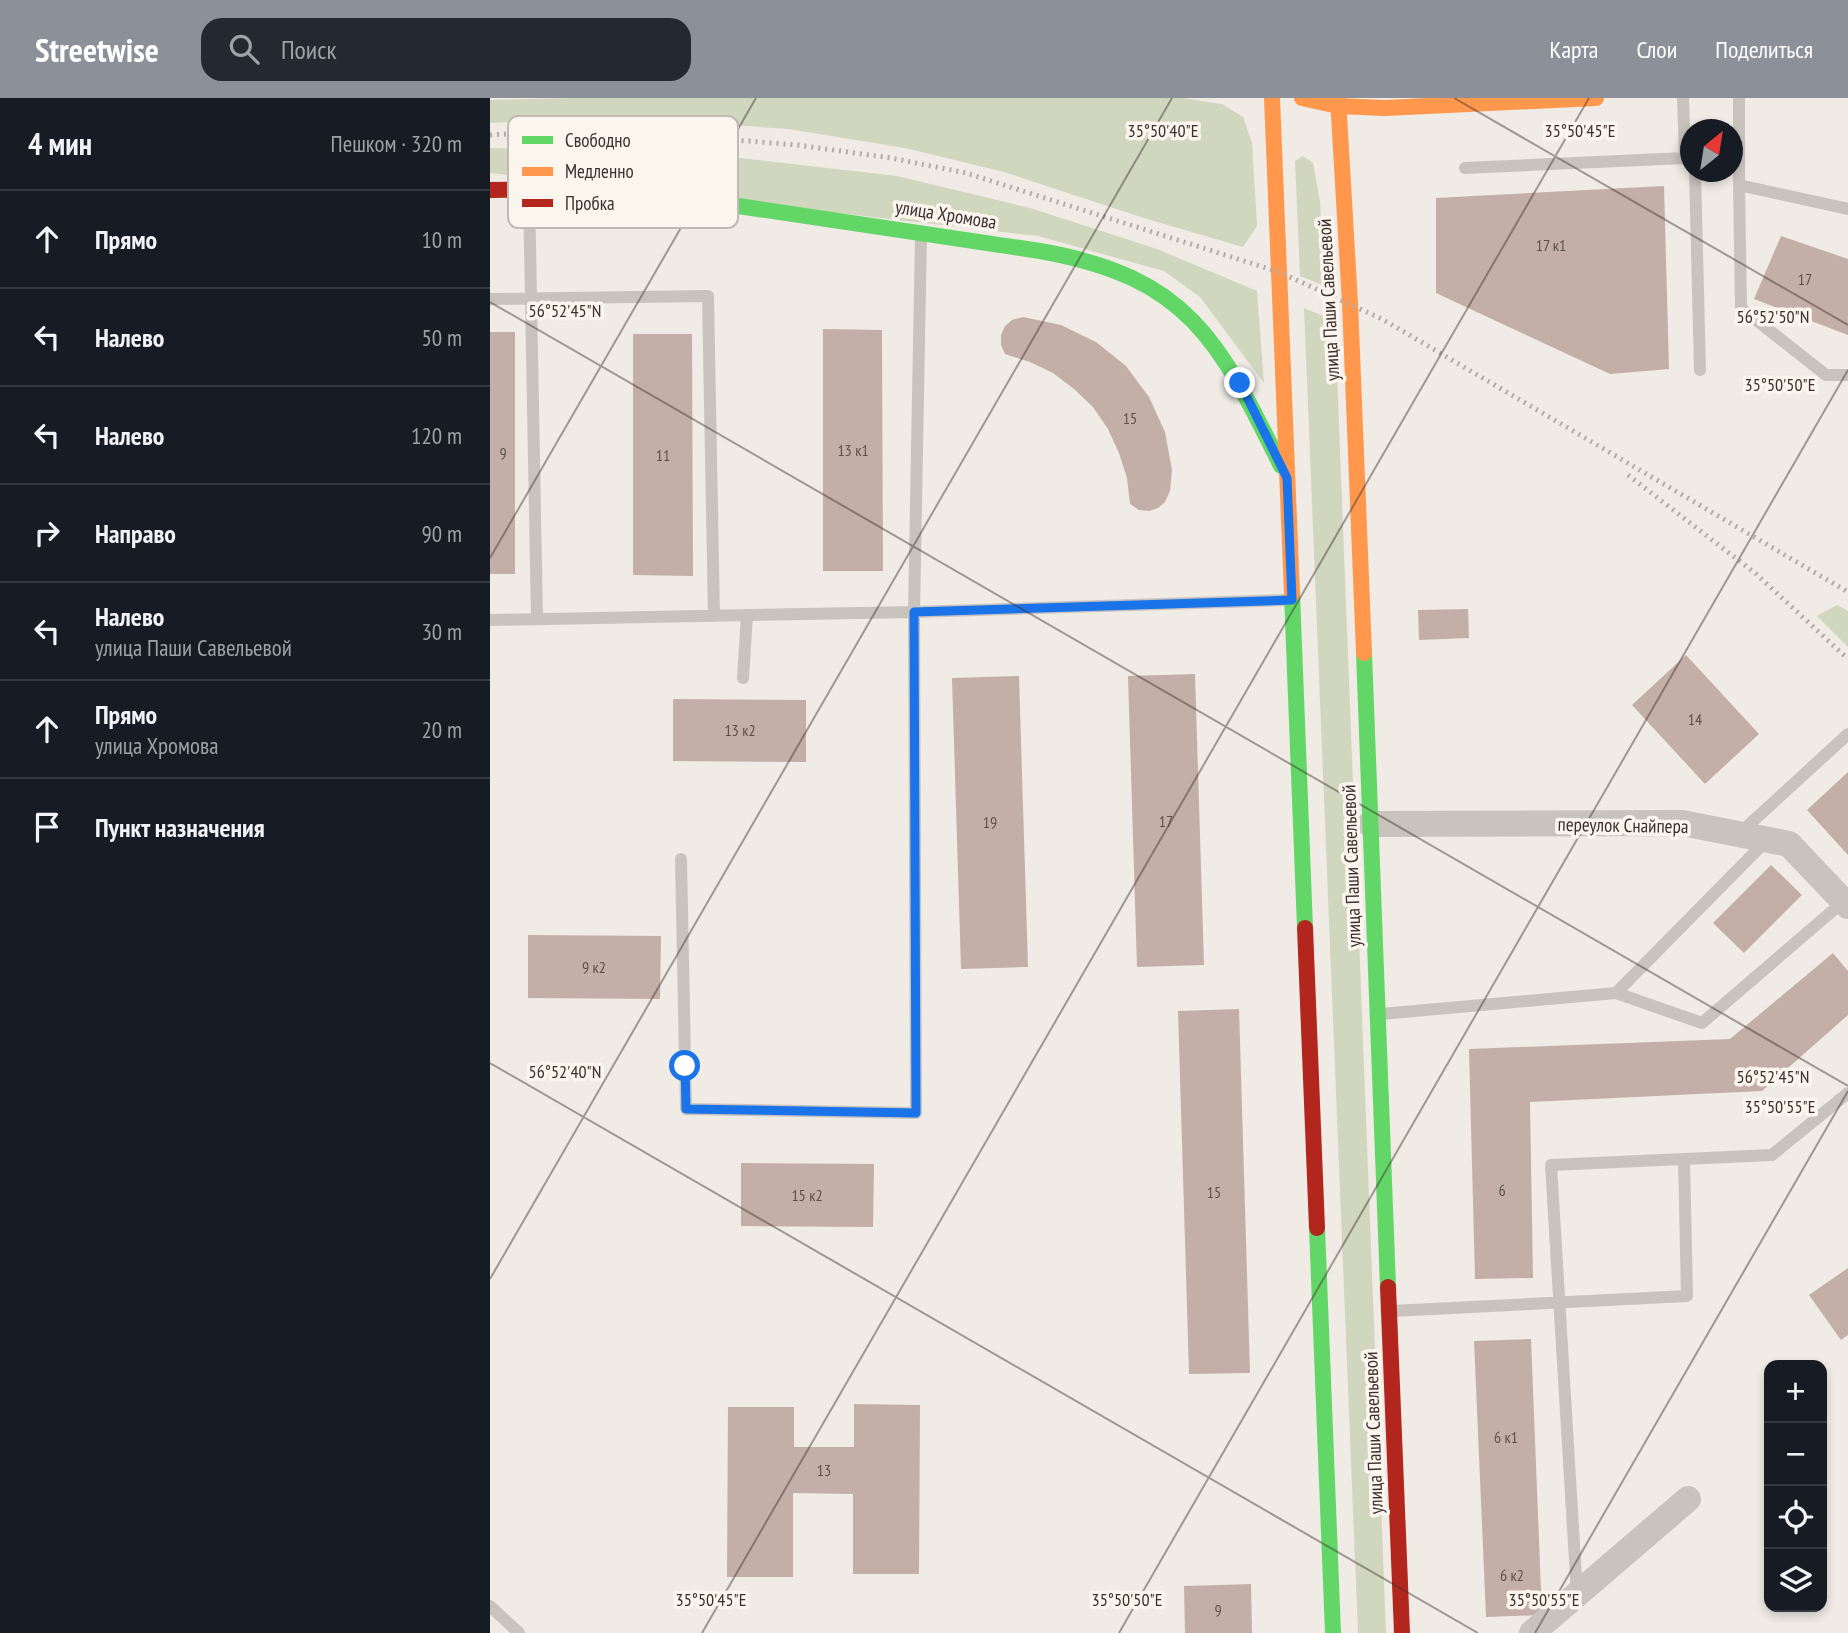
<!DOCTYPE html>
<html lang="ru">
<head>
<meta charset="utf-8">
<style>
  :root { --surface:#171b24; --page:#242831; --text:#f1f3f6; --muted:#9ea1a6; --line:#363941; --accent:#8c9099 }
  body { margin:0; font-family:"PT Sans Narrow",sans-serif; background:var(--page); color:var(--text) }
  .controls { position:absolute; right:21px; bottom:21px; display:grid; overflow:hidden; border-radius:14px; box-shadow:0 4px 10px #0003 }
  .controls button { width:63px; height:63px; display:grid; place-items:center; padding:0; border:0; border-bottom:2px solid var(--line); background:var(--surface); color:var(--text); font:35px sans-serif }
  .compass { position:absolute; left:1190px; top:21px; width:63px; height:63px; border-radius:50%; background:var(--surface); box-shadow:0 4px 10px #0003; rotate:30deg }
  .stop { position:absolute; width:21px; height:21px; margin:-16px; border:5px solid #1a73e8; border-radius:50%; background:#fff }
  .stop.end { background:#1a73e8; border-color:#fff; box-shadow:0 2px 7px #0008 }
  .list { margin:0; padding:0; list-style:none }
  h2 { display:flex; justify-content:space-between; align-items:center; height:91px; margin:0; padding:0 28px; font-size:30px }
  h2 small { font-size:23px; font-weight:400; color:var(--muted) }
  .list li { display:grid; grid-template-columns:46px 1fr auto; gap:21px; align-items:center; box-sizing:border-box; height:98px; padding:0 28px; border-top:2px solid var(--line) }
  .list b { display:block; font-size:26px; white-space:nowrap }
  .list p { margin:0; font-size:23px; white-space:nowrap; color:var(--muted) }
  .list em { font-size:23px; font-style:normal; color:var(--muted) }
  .icon { flex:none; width:38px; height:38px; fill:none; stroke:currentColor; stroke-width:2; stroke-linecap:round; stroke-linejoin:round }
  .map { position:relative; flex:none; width:1358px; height:1535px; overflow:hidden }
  header { display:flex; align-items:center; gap:42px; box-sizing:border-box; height:98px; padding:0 35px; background:var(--accent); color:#fff }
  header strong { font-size:33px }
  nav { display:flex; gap:38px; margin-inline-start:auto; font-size:24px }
  .search { width:490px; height:63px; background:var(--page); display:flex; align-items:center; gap:18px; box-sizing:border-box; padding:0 24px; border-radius:21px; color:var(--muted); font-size:26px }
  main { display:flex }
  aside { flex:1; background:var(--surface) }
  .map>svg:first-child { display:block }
  .green { fill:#d1d6bf }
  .building { fill:#c3afa7 }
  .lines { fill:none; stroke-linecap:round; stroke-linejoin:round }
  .lane { stroke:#c9c3be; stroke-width:12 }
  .street { stroke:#c9c3be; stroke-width:26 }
  .fast { stroke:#63d668; stroke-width:16 }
  .slow { stroke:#ff974d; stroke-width:16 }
  .jam { stroke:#b3261e; stroke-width:16 }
  .rail { stroke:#b1aca8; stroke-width:5; stroke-dasharray:2 5; stroke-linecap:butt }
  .route { stroke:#1a73e8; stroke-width:9 }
  .ticks { fill:none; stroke:#3b302b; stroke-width:2; stroke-opacity:0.45 }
  .labels { text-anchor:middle; stroke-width:7; stroke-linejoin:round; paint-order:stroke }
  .number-label { font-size:16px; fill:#5d504a }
  .street-label { font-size:19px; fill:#3b302b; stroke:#fbf5ee }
  .key { fill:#fbf5ee; stroke:#c1bab4; stroke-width:2 }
  .key-label { font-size:19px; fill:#3b302b }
  .ticks-label { font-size:18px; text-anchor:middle; fill:#3b302b; stroke:#fbf5ee; stroke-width:7; stroke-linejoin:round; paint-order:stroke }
</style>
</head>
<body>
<header>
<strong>Streetwise</strong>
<div class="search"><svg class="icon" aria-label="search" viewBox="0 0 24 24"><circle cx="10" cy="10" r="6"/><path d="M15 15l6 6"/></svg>Поиск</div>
<nav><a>Карта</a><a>Слои</a><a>Поделиться</a></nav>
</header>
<main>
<aside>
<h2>4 мин<small>Пешком · 320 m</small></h2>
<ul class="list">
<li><svg class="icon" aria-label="ahead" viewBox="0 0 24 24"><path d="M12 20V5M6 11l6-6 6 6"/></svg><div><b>Прямо</b></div><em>10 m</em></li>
<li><svg class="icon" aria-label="left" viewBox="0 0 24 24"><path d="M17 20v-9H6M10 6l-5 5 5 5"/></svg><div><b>Налево</b></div><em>50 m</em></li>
<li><svg class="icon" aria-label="left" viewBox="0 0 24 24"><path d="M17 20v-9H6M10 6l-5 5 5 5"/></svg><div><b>Налево</b></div><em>120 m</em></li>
<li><svg class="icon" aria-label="right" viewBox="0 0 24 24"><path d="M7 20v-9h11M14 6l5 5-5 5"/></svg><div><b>Направо</b></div><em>90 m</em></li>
<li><svg class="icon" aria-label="left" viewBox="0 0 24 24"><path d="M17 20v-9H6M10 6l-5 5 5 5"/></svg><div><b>Налево</b><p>улица Паши Савельевой</p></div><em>30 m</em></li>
<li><svg class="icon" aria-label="ahead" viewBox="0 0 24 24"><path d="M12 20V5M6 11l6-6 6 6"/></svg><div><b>Прямо</b><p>улица Хромова</p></div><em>20 m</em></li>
<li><svg class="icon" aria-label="arrive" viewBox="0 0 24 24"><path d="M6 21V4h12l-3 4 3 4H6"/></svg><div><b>Пункт назначения</b></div></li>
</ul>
</aside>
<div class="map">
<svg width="1358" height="1535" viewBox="0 0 1358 1535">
  <rect width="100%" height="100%" fill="#f0ebe5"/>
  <path class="green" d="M 84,0 L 693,0 L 732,6 L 753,19 L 762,45 L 767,128 L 753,149 L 657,121 L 514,74 L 415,50 L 298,31 L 123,19 L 0,25 L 0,2 Z
    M 0,50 L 215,56 L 407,78 L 540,110 L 667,151 L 767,193 L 774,285 L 710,199 L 674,173 L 548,138 L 0,75 Z
    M 813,58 L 823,65 L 830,104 L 835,188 L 810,178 L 805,63 Z
    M 814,210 L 845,223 L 896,1535 L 868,1535 Z
    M 1347,507 L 1358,513 L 1358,549 L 1327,518 Z"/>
  <path class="building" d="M 1174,88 L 1179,271 L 1120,276 L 946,195 L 946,100 Z
    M 1291,138 L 1358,161 L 1358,237 L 1264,201 Z
    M 533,219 L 571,227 L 606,244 L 636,268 L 659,299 L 675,334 L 682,372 L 680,393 L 675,404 L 668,410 L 659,413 L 649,412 L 640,406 L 637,380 L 629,355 L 618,331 L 603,309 L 584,291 L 563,275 L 540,264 L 515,256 L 511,247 L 511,237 L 515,228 L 522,222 Z
    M 333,231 L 392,232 L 393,473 L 333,473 Z
    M 0,234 L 25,234 L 25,476 L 0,476 Z
    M 143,236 L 202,236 L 203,478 L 143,477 Z
    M 978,511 L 979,540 L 929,542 L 928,512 Z
    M 1196,557 L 1269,636 L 1215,686 L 1142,607 Z
    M 705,576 L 714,867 L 647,869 L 638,578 Z
    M 529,578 L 538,869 L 471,871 L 462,580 Z
    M 183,601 L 316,602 L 316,664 L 183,663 Z
    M 1358,674 L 1358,757 L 1317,712 Z
    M 1281,767 L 1312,797 L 1254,855 L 1223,825 Z
    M 38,837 L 171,838 L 170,901 L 38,900 Z
    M 1343,855 L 1358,873 L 1358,917 L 1272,993 L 1040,1004 L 1043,1180 L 985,1181 L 979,951 L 1240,941 Z
    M 749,911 L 760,1275 L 699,1276 L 688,913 Z
    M 251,1065 L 384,1066 L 383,1129 L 251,1128 Z
    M 1358,1170 L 1358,1237 L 1351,1242 L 1319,1197 Z
    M 1041,1241 L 1052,1517 L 996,1519 L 984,1243 Z
    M 364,1306 L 430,1307 L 429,1476 L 363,1476 L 363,1396 L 303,1395 L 303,1479 L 237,1479 L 238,1309 L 304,1309 L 304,1349 L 364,1349 Z
    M 761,1486 L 762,1535 L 695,1535 L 694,1488 Z"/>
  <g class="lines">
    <path class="lane" d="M 1249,0 L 1249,87 L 1358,111
      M 975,70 L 1195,60 L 1193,0
      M 1205,74 L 1210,272
      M 1249,87 L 1251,210 L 1336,277 L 1358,277
      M 39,94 L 47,521
      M 0,201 L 218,198 L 224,518
      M 0,522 L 424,514 L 798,502
      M 253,580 L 257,517
      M 1250,735 L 1358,636
      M 191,761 L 196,1011 L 426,1015 L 424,514 L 431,137
      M 1126,895 L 1212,925 L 1354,803
      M 891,916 L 1126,895 L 1277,742
      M 902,1213 L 1197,1198 L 1194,1061
      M 1087,1496 L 1061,1067 L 1282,1057 L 1358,995
      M 0,1508 L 29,1535"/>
    <path class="street" d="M 880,726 L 1192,725 L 1299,746 L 1358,808
      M 1042,1535 L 1198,1401"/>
    <path class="fast" d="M 215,103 L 550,153 C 698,179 729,242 791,368
      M 802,496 L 815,830
      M 874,555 L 898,1189
      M 827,1130 L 843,1535"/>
    <path class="slow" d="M 782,0 L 802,496
      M 812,0 L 848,8 L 895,10 L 1106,0
      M 848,0 L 860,205 L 874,555"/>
    <path class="jam" d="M 0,92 L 98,91 L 215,103
      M 815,830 L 827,1130
      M 898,1189 L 912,1535"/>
    <path class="rail" d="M 0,37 L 71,33 L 183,37 L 307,47 L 401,60 L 476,75 L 789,174 L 892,221 L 1358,494
      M 1138,377 L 1265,475 L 1358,561"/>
  </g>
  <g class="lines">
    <path class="route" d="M 195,968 L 196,1011 L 426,1015 L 424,514 L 802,502 L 797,380 L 750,285"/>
  </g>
  <path class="ticks" d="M 964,0 L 1358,227M 0,204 L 1358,988M 0,460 L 266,0M 0,965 L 988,1535M 0,1181 L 682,0M 212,1535 L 1099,0M 629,1535 L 1358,272M 1045,1535 L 1358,993"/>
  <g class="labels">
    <g class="number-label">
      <text x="1061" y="153">17 к1</text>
      <text x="1315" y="187">17</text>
      <text x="640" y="326">15</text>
      <text x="363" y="358">13 к1</text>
      <text x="13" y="361">9</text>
      <text x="173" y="363">11</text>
      <text x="1205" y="627">14</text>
      <text x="250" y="638">13 к2</text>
      <text x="676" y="729">17</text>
      <text x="500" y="730">19</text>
      <text x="104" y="875">9 к2</text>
      <text x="1012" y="1098">6</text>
      <text x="724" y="1100">15</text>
      <text x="317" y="1103">15 к2</text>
      <text x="1016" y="1345">6 к1</text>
      <text x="334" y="1378">13</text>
      <text x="1022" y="1483">6 к2</text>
      <text x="728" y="1518">9</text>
    </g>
    <g class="street-label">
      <text transform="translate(456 116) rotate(9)" y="7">улица Хромова</text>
      <text transform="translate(838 202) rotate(-93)" y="7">улица Паши Савельевой</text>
      <text transform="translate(1133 727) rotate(1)" y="7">переулок Снайпера</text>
      <text transform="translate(861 768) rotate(-92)" y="7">улица Паши Савельевой</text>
      <text transform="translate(883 1335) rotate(-92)" y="7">улица Паши Савельевой</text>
    </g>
  </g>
  <rect x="18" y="18" width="230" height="112" rx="10" class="key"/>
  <rect x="32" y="38" width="31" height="8" fill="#63d668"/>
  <rect x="32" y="69" width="31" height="9" fill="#ff974d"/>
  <rect x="32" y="101" width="31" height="8" fill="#b3261e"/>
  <g class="key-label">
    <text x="75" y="49">Свободно</text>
    <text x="75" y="80">Медленно</text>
    <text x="75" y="112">Пробка</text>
  </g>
  <g class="ticks-label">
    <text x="1090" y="39">35°50'45"E</text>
    <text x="673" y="39">35°50'40"E</text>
    <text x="75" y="219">56°52'45"N</text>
    <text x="1283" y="225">56°52'50"N</text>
    <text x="1290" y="293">35°50'50"E</text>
    <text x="75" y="980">56°52'40"N</text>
    <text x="1283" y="985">56°52'45"N</text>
    <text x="1290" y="1015">35°50'55"E</text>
    <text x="221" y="1508">35°50'45"E</text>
    <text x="637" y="1508">35°50'50"E</text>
    <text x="1054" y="1508">35°50'55"E</text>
  </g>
</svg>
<div class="controls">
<button>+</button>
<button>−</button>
<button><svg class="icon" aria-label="locate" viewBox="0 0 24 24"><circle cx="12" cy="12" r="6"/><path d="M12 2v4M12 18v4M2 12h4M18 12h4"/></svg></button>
<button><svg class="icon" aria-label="layers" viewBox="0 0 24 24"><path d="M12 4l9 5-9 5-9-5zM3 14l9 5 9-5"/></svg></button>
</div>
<svg class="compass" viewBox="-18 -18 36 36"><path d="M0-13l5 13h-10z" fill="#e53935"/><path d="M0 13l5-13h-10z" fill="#9ea1a6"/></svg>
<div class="stop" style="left:195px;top:968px"></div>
<div class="stop end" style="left:750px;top:285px"></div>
</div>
</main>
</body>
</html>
